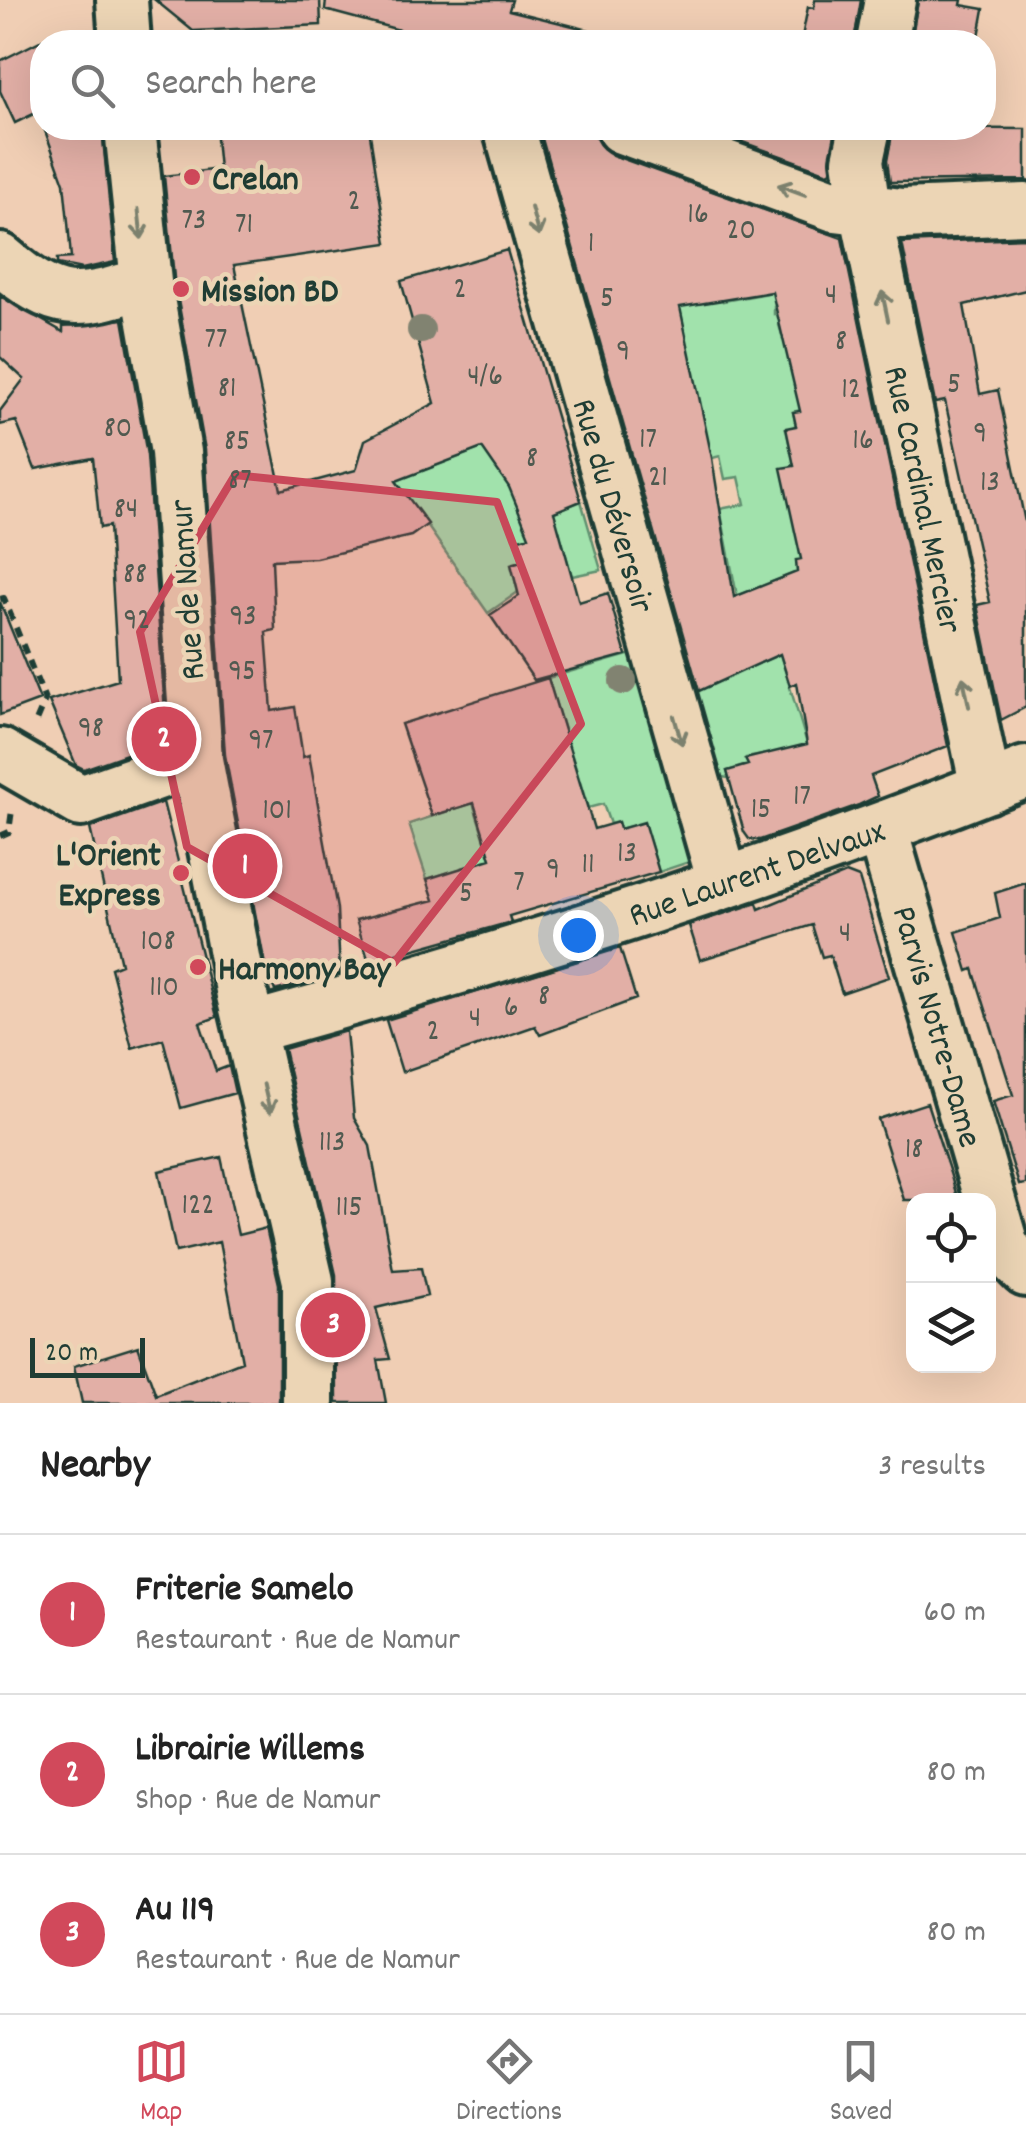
<!DOCTYPE html>
<html lang="en">
<head>
<meta charset="utf-8">
<style>
  :root { --surface:#fff; --page:#f2f2f2; --text:#222; --muted:#767676; --line:#e0e0e0; --accent:#d1495b }
  body { margin:0; font-family:Dekko,sans-serif; background:var(--page); color:var(--text) }
  .controls { position:absolute; right:30px; bottom:30px; display:grid; overflow:hidden; border-radius:20px; box-shadow:0 10px 40px #0002 }
  .controls button { width:90px; height:90px; display:grid; place-items:center; padding:0; border:0; border-bottom:2px solid var(--line); background:var(--surface); color:var(--text); font:50px sans-serif }
  .scale { position:absolute; left:30px; bottom:25px; width:115px; box-sizing:border-box; padding-left:10px; border:5px solid #1f3d34; border-top:0; font-size:28px; line-height:35px; white-space:nowrap; color:#1f3d34; -webkit-text-stroke:8px #ecd5b5; paint-order:stroke }
  .you { position:absolute; left:578px; top:935px; width:35px; height:35px; margin:-25px; border:8px solid #fff; border-radius:50%; background:#1a73e8; box-shadow:0 0 0 15px #1a73e833 }
  .badge { display:grid; place-items:center; width:65px; height:65px; border-radius:50%; background:var(--accent); color:#fff; font-size:32px; font-weight:700 }
  .pin { position:absolute; translate:-50% -50%; border:5px solid #fff; box-shadow:0 2px 10px #0006 }
  .list { margin:0; padding:0; list-style:none }
  h2 { display:flex; justify-content:space-between; align-items:center; height:130px; margin:0; padding:0 40px; font-size:42px }
  h2 small { font-size:32px; font-weight:400; color:var(--muted) }
  .list li { display:grid; grid-template-columns:65px 1fr auto; gap:30px; align-items:center; box-sizing:border-box; height:160px; padding:0 40px; border-top:2px solid var(--line) }
  .list b { display:block; font-size:38px; white-space:nowrap }
  .list p { margin:0; font-size:32px; white-space:nowrap; color:var(--muted) }
  .list em { font-size:32px; font-style:normal; color:var(--muted) }
  .icon { flex:none; width:55px; height:55px; fill:none; stroke:currentColor; stroke-width:2; stroke-linecap:round; stroke-linejoin:round }
  .map { position:relative; flex:none; width:1026px; height:1403px; overflow:hidden }
  .search { position:absolute; background:var(--surface); box-shadow:0 10px 40px #0002; left:30px; right:30px; top:30px; height:110px; display:flex; align-items:center; gap:25px; box-sizing:border-box; padding:0 35px; border-radius:40px; color:var(--muted); font-size:38px }
  .sheet { height:610px; background:var(--surface) }
  nav { display:flex; justify-content:space-around; align-items:center; box-sizing:border-box; height:140px; border-top:2px solid var(--line); background:var(--surface); font-size:28px; color:var(--muted) }
  nav a { display:grid; justify-items:center; gap:5px }
  nav .on { color:var(--accent) }
  .map>svg:first-child { display:block }
  .green { fill:#a1e2ac; stroke:#609070; stroke-width:2.5 }
  .building { fill:#e2afa6; stroke:#1f3d34; stroke-width:2.5; fill-rule:evenodd }
  .lines { fill:none; stroke-linecap:round; stroke-linejoin:round }
  .minor-casing { stroke:#1f3d34; stroke-width:58 }
  .path { stroke:#1f3d34; stroke-width:6; stroke-dasharray:10 8; stroke-linecap:butt }
  .minor { stroke:#ecd5b5; stroke-width:50 }
  .tree { fill:#818371 }
  .oneway { stroke:#7b816e }
  .marked { fill:#c84859; fill-opacity:0.2; stroke:#c84859; stroke-width:8; stroke-linejoin:round }
  .poi-dot { fill:#d1495b; stroke:#ecd5b5; stroke-width:4 }
  .labels { text-anchor:middle; stroke-width:9; stroke-linejoin:round; paint-order:stroke }
  .number-label { font-size:30px; fill:#505a50 }
  .poi-label { font-size:35px; font-weight:bold; fill:#1f3d34; stroke:#ecd5b5; text-anchor:start }
  .street-label { font-size:35px; fill:#1f3d34; stroke:#ecd5b5 }
</style>
</head>
<body>
<div class="map">
<svg width="1026" height="1403" viewBox="0 0 1026 1403">
  <rect width="100%" height="100%" fill="#f0ceb4"/>
  <filter id="ink" filterUnits="userSpaceOnUse"><feTurbulence type="fractalNoise" baseFrequency=".01" numOctaves="2"/><feDisplacementMap in="SourceGraphic" scale="20" xChannelSelector="R" yChannelSelector="G"/><feConvolveMatrix kernelMatrix="1 2 1 2 8 2 1 2 1" color-interpolation-filters="sRGB"/></filter>
  <g filter="url(#ink)">
    <path class="green" d="M 676,290 L 721,294 L 723,301 L 774,292 L 786,304 L 774,306 L 774,314 L 787,312 L 779,325 L 805,409 L 793,412 L 796,426 L 786,429 L 792,455 L 837,550 L 796,560 L 797,572 L 737,596 L 720,509 L 745,504 L 739,477 L 725,479 L 720,456 L 709,459 Z
      M 492,444 L 509,487 L 532,521 L 581,501 L 601,570 L 572,576 L 558,528 L 516,540 L 522,561 L 511,565 L 518,592 L 488,613 L 396,481 Z
      M 642,651 L 704,857 L 659,872 L 644,823 L 620,829 L 618,822 L 610,824 L 603,804 L 588,808 L 548,678 Z
      M 780,654 L 808,747 L 746,758 L 748,765 L 727,771 L 729,778 L 722,777 L 695,692 Z
      M 473,803 L 491,859 L 427,879 L 409,824 Z"/>
    <path class="building" d="M 155,0 L 320,0 L 321,25 L 193,31 Z
      M 326,0 L 512,0 L 509,10 L 593,31 L 591,42 L 444,42 L 325,10 Z
      M 815,0 L 861,0 L 854,42 L 801,42 L 808,7 L 814,8 Z
      M 918,0 L 962,0 L 961,5 L 984,9 L 978,42 L 911,42 Z
      M 42,40 L 42,110 L 15,123 L 0,91 L 0,61 Z
      M 44,128 L 102,128 L 115,262 L 82,269 L 57,264 L 57,259 L 71,258 L 68,222 L 64,183 Z
      M 215,128 L 369,128 L 387,243 L 234,265 L 281,490 L 356,470 L 365,440 L 435,403 L 401,281 L 507,250 L 581,501 L 554,512 L 579,602 L 608,593 L 626,655 L 534,680 L 490,615 L 519,596 L 511,564 L 522,561 L 516,540 L 529,536 L 509,487 L 482,448 L 396,481 L 428,524 L 411,536 L 316,558 L 272,560 L 275,630 L 266,632 L 272,711 L 295,707 L 303,757 L 309,755 L 337,909 L 340,973 L 275,991 L 265,965 L 225,755 L 205,450 L 174,278 L 164,176 L 219,169 Z
      M 539,128 L 573,128 L 594,135 L 612,155 L 842,238 L 948,746 L 871,776 L 878,796 L 859,805 L 760,840 L 749,839 L 744,832 L 727,771 L 748,765 L 745,759 L 807,744 L 797,683 L 790,686 L 780,654 L 699,691 ZM 772,292 L 800,411 L 793,412 L 796,426 L 786,428 L 794,466 L 781,468 L 801,559 L 796,560 L 797,572 L 734,597 L 712,458 L 680,307 Z
      M 704,128 L 836,128 L 831,171 L 828,173 Z
      M 893,128 L 1026,129 L 1026,180 L 890,182 L 887,161 Z
      M 1026,238 L 1026,290 L 964,305 L 980,394 L 998,390 L 1026,527 L 1026,707 L 1001,720 L 977,605 L 990,602 L 945,401 L 935,403 L 902,243 Z
      M 0,296 L 63,332 L 63,326 L 123,319 L 147,455 L 167,740 L 84,769 L 76,765 L 49,701 L 118,680 L 109,526 L 100,528 L 93,458 L 35,469 L 16,421 L 0,425 L 0,411 L 24,379 L 0,357 Z
      M 0,602 L 40,700 L 0,715 Z
      M 548,678 L 594,829 L 618,822 L 620,829 L 644,822 L 659,872 L 509,916 L 511,922 L 369,962 L 356,920 L 434,900 L 427,879 L 491,859 L 474,803 L 432,816 L 401,724 Z
      M 163,802 L 217,1017 L 200,1023 L 216,1071 L 229,1066 L 235,1093 L 181,1108 L 163,1039 L 132,1048 L 111,968 L 121,964 L 90,828 Z
      M 846,873 L 859,878 L 889,977 L 842,993 L 830,955 L 822,957 L 812,925 L 700,960 L 689,925 L 757,903 L 759,909 Z
      M 1026,883 L 1026,1184 L 1019,1185 L 993,1101 L 1013,1095 L 973,969 L 968,971 L 956,932 L 1000,918 L 995,893 Z
      M 620,948 L 636,999 L 540,1035 L 535,1026 L 402,1072 L 386,1020 Z
      M 346,1031 L 354,1118 L 370,1146 L 393,1270 L 421,1268 L 427,1296 L 376,1308 L 390,1359 L 378,1360 L 386,1403 L 337,1403 L 336,1275 L 284,1049 Z
      M 927,1103 L 950,1173 L 958,1200 L 904,1200 L 878,1119 Z
      M 221,1157 L 238,1235 L 266,1228 L 279,1284 L 279,1403 L 82,1403 L 74,1366 L 138,1346 L 156,1395 L 242,1361 L 219,1242 L 176,1252 L 159,1171 Z"/>
    <g class="lines">
      <defs>
        <path id="minor" d="M 122,0 L 125,42
          M 882,42 L 890,0
          M 130,128 L 146,282 L 176,452 L 197,760 L 242,995 L 308,1281 L 308,1403
          M 509,128 L 723,882
          M 622,128 L 835,206 L 902,214 L 1026,209
          M 865,128 L 858,160 L 865,209 L 986,788
          M 0,259 C 57,308 77,305 146,282
          M 0,754 L 81,801 L 197,760
          M 882,830 L 1004,1249 L 1026,1271
          M 251,1028 C 513,956 774,873 1026,772"/>
      </defs>
      <use href="#minor" class="minor-casing"/>
      <path class="path" d="M 0,599 L 4,598 L 45,700 L 34,726
        M 0,836 L 9,832 L 12,810"/>
      <use href="#minor" class="minor"/>
    </g>
    <g class="tree">
      <circle cx="421" cy="330" r="14"/>
      <circle cx="623" cy="681" r="14"/>
    </g>
    <defs><path id="oneway-shaft" d="M-6 0H5M1.5-3L5.5 0L1.5 3" fill="none" stroke-width="1.6" stroke-linecap="round" stroke-linejoin="round" transform="scale(2.5)"/></defs>
    <g class="oneway">
      <use href="#oneway-shaft" transform="translate(792 190) rotate(-160)"/>
      <use href="#oneway-shaft" transform="translate(535 222) rotate(75)"/>
      <use href="#oneway-shaft" transform="translate(140 224) rotate(84)"/>
      <use href="#oneway-shaft" transform="translate(885 306) rotate(-102)"/>
      <use href="#oneway-shaft" transform="translate(966 692) rotate(-102)"/>
      <use href="#oneway-shaft" transform="translate(678 730) rotate(74)"/>
      <use href="#oneway-shaft" transform="translate(267 1099) rotate(77)"/>
    </g>
  </g>
  <path class="marked" d="M 235,475 L 497,502 L 581,724 L 394,963 L 187,847 L 140,632 Z"/>
  <g class="poi-dot">
    <circle cx="192" cy="177" r="10"/>
    <circle cx="181" cy="289" r="10"/>
    <circle cx="181" cy="873" r="10"/>
    <circle cx="198" cy="967" r="10"/>
  </g>
  <g class="labels">
    <g class="number-label">
      <text x="354" y="209">2</text>
      <text x="698" y="222">16</text>
      <text x="194" y="228">73</text>
      <text x="244" y="232">71</text>
      <text x="741" y="238">20</text>
      <text x="591" y="251">1</text>
      <text x="460" y="297">2</text>
      <text x="831" y="303">4</text>
      <text x="607" y="306">5</text>
      <text x="216" y="347">77</text>
      <text x="841" y="349">8</text>
      <text x="623" y="359">9</text>
      <text x="485" y="384">4/6</text>
      <text x="954" y="392">5</text>
      <text x="227" y="396">81</text>
      <text x="851" y="397">12</text>
      <text x="118" y="436">80</text>
      <text x="980" y="441">9</text>
      <text x="648" y="447">17</text>
      <text x="863" y="448">16</text>
      <text x="237" y="449">85</text>
      <text x="532" y="466">8</text>
      <text x="658" y="485">21</text>
      <text x="240" y="488">87</text>
      <text x="990" y="490">13</text>
      <text x="126" y="517">84</text>
      <text x="135" y="582">88</text>
      <text x="243" y="624">93</text>
      <text x="137" y="628">92</text>
      <text x="242" y="679">95</text>
      <text x="91" y="736">98</text>
      <text x="261" y="748">97</text>
      <text x="802" y="804">17</text>
      <text x="761" y="817">15</text>
      <text x="277" y="818">101</text>
      <text x="627" y="861">13</text>
      <text x="588" y="872">11</text>
      <text x="553" y="877">9</text>
      <text x="519" y="890">7</text>
      <text x="466" y="901">5</text>
      <text x="845" y="941">4</text>
      <text x="158" y="949">108</text>
      <text x="164" y="995">110</text>
      <text x="544" y="1004">8</text>
      <text x="511" y="1015">6</text>
      <text x="475" y="1026">4</text>
      <text x="433" y="1039">2</text>
      <text x="332" y="1150">113</text>
      <text x="914" y="1157">18</text>
      <text x="198" y="1213">122</text>
      <text x="349" y="1215">115</text>
    </g>
    <g class="poi-label">
      <text x="212" y="189">Crelan</text>
      <text x="201" y="301">Mission BD</text>
      <text x="161" y="865" text-anchor="end">L'Orient<tspan x="161" dy="40">Express</tspan></text>
      <text x="218" y="979">Harmony Bay</text>
    </g>
    <g class="street-label">
      <text transform="translate(925 499) rotate(78)" y="12">Rue Cardinal Mercier</text>
      <text transform="translate(615 505) rotate(74)" y="12">Rue du Déversoir</text>
      <text transform="translate(185 590) rotate(-94)" y="12">Rue de Namur</text>
      <text transform="translate(756 871) rotate(-19)" y="12">Rue Laurent Delvaux</text>
      <text transform="translate(939 1026) rotate(74)" y="12">Parvis Notre-Dame</text>
    </g>
  </g>
</svg>
<div class="controls">
<button><svg class="icon" aria-label="locate" viewBox="0 0 24 24"><circle cx="12" cy="12" r="6"/><path d="M12 2v4M12 18v4M2 12h4M18 12h4"/></svg></button>
<button><svg class="icon" aria-label="layers" viewBox="0 0 24 24"><path d="M12 4l9 5-9 5-9-5zM3 14l9 5 9-5"/></svg></button>
</div>
<div class="scale">20 m</div>
<div class="you"></div>
<div class="pin badge" style="left:245px;top:866px">1</div>
<div class="pin badge" style="left:164px;top:739px">2</div>
<div class="pin badge" style="left:333px;top:1325px">3</div>
<div class="search"><svg class="icon" aria-label="search" viewBox="0 0 24 24"><circle cx="10" cy="10" r="6"/><path d="M15 15l6 6"/></svg>Search here</div>
</div>
<section class="sheet">
<h2>Nearby<small>3 results</small></h2>
<ul class="list">
<li><span class="badge">1</span><div><b>Friterie Samelo</b><p>Restaurant · Rue de Namur</p></div><em>60 m</em></li>
<li><span class="badge">2</span><div><b>Librairie Willems</b><p>Shop · Rue de Namur</p></div><em>80 m</em></li>
<li><span class="badge">3</span><div><b>Au 119</b><p>Restaurant · Rue de Namur</p></div><em>80 m</em></li>
</ul>
</section>
<nav>
<a class="on"><svg class="icon" aria-label="map" viewBox="0 0 24 24"><path d="M3 6l6-2 6 2 6-2v14l-6 2-6-2-6 2zM9 4v14M15 6v14"/></svg>Map</a>
<a><svg class="icon" aria-label="directions" viewBox="0 0 24 24"><path d="M12 3l9 9-9 9-9-9zM9 14v-3h6M13 9l2 2-2 2"/></svg>Directions</a>
<a><svg class="icon" aria-label="saved" viewBox="0 0 24 24"><path d="M7 4h10v16l-5-4-5 4z"/></svg>Saved</a>
</nav>
</body>
</html>
